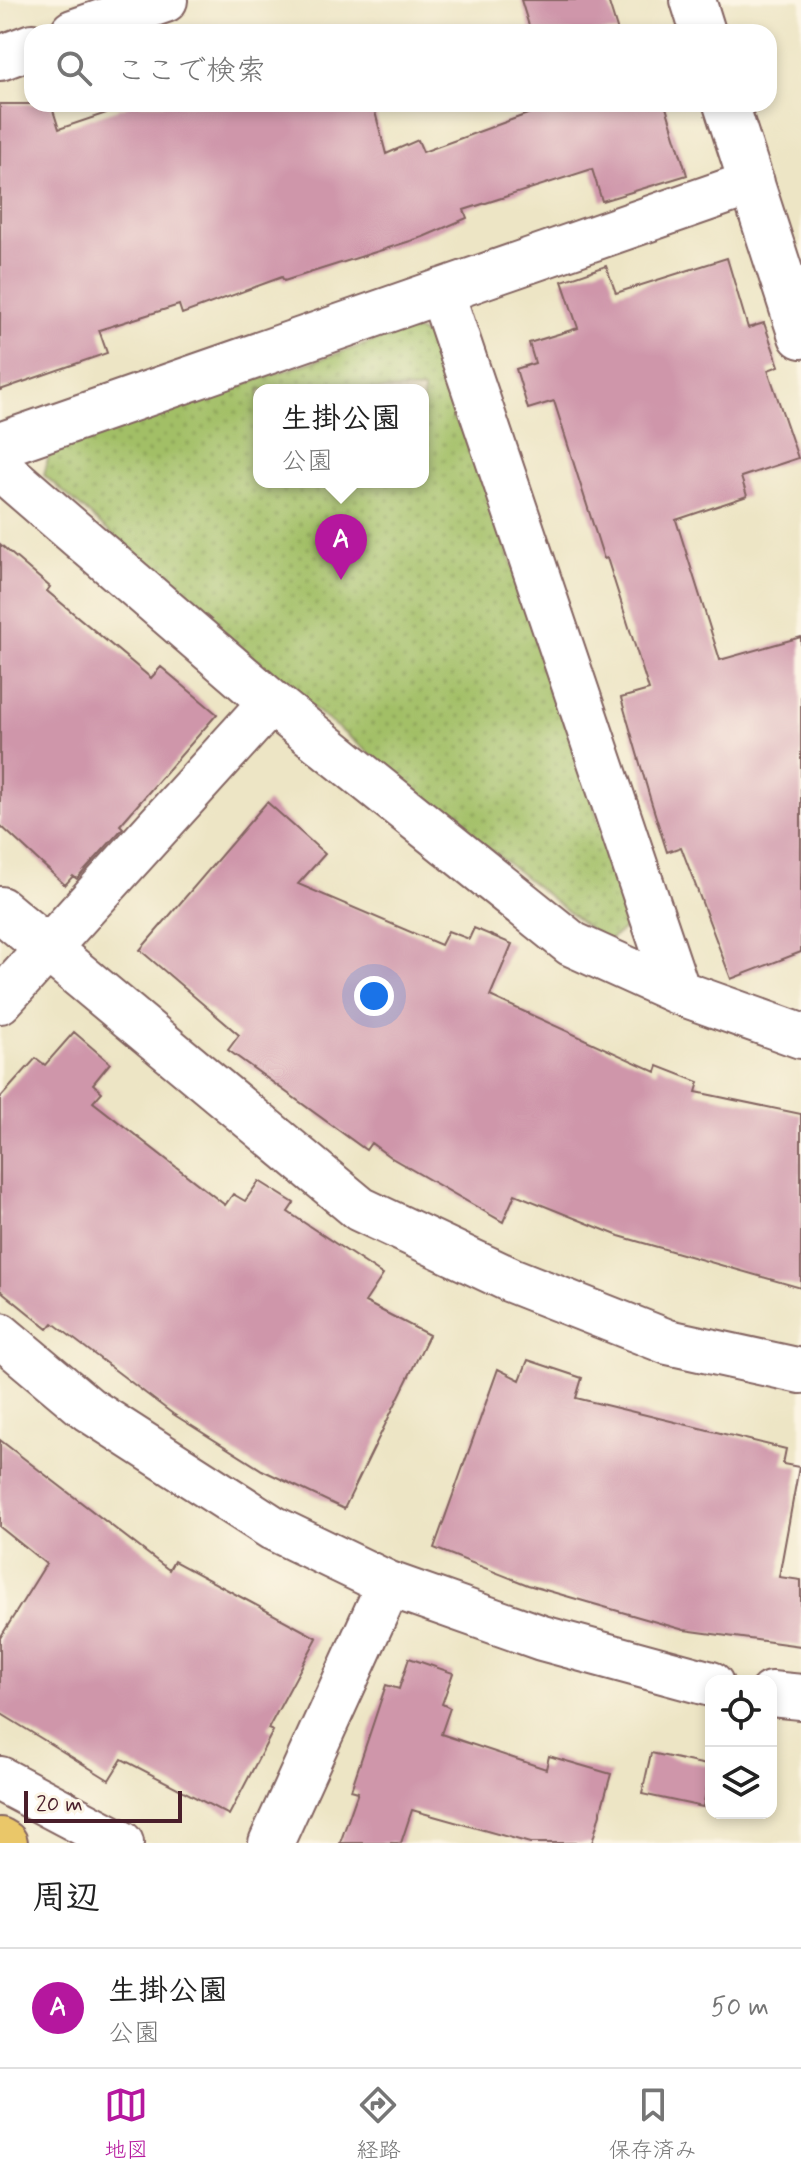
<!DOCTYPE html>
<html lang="ja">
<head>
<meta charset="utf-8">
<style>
  :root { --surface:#fff; --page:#f6f6f6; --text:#222; --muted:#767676; --line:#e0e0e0; --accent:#b5179e }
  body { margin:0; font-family:Mynerve,"Klee One",sans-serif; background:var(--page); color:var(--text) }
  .controls { position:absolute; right:24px; bottom:24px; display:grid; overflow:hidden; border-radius:16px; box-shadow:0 4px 12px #0003 }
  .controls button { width:72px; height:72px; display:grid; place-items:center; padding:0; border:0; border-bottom:2px solid var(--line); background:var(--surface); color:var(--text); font:40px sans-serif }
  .scale { position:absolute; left:24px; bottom:20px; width:158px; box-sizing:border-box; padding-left:8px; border:4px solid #4a1f2b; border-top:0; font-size:22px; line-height:28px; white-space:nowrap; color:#4a1f2b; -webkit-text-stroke:6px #fcf5e5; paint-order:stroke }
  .you { position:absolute; left:374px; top:996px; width:28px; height:28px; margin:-20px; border:6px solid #fff; border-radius:50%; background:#1a73e8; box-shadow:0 0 0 12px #1a73e833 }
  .badge { display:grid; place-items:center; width:52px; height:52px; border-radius:50%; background:var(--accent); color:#fff; font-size:26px; font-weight:700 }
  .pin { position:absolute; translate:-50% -66px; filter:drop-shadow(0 2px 4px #0008) }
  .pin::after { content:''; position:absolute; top:42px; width:28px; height:24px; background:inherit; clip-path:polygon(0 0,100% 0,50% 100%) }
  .popup { position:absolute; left:253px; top:384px; width:176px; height:104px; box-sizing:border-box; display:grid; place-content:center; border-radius:16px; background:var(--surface); filter:drop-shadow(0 2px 6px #0005); font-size:26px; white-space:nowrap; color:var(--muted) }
  .popup b { font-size:30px; color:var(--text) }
  .popup::after { content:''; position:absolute; left:50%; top:100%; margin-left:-16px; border:16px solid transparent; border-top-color:var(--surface) }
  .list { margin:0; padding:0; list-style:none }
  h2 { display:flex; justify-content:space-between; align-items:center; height:104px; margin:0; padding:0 32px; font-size:34px }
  h2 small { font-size:26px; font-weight:400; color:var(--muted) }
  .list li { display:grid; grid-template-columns:52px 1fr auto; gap:24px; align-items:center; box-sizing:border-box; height:120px; padding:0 32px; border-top:2px solid var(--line) }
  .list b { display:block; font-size:30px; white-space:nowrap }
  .list p { margin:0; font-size:26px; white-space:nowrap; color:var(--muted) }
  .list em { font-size:26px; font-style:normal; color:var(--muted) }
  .icon { flex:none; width:44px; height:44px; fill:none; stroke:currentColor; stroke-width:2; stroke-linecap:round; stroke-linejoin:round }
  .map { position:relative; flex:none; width:801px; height:1843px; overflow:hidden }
  .search { position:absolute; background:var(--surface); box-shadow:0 4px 12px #0003; left:24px; right:24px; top:24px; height:88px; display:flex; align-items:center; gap:20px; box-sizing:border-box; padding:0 28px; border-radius:24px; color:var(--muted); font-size:30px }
  .sheet { height:224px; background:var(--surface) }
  nav { display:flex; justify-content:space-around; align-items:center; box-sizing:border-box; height:112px; border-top:2px solid var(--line); background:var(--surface); font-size:22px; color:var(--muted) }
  nav a { display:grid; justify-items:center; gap:4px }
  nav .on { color:var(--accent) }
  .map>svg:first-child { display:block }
  .green { fill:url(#green-dots); stroke:#766f48; stroke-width:2; fill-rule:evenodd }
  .building { fill:#cf96aa }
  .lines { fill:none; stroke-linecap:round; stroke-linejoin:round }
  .street-casing { stroke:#836461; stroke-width:48 }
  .primary-casing { stroke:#836461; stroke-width:48 }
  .street { stroke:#fff; stroke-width:44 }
  .primary { stroke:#eac769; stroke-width:44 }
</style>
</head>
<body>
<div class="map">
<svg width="801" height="1843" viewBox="0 0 801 1843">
  <defs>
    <pattern id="green-dots" width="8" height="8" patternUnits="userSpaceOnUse" patternTransform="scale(2)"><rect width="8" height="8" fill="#a2bf66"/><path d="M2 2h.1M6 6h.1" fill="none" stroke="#869b54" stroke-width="1.8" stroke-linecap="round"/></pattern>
  </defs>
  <rect width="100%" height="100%" fill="#fcf5e5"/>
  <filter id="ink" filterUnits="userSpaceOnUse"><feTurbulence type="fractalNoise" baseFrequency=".0125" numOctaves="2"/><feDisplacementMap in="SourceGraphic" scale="16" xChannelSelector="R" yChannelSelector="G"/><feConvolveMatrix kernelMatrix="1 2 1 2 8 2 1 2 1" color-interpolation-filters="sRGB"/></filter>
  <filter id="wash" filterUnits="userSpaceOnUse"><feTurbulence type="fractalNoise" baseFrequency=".006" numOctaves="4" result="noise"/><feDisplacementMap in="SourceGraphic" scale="32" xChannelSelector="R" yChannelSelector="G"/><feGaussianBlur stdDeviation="1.8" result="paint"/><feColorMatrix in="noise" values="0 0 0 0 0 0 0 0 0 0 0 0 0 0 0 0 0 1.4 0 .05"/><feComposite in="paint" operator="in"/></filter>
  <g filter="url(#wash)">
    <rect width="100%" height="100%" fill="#ede5c5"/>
    <path class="green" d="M 412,329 L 437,340 L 633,923 L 606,942 L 284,685 L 44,475 L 51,447 ZM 259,390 L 423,390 L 423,482 L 259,482 Z"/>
    <g id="blocks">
      <path class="building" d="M 521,0 L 608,0 L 618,32 L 531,32 Z
        M 0,104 L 51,104 L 59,129 L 133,104 L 373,104 L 386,154 L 418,140 L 423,152 L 555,104 L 665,104 L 687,175 L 602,201 L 592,169 L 464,210 L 467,218 L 423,237 L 284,281 L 282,277 L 182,314 L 179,305 L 99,330 L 107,353 L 0,390 Z
        M 727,258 L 748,328 L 764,323 L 779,366 L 768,370 L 798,458 L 741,477 L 747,496 L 676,520 L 720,660 L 801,637 L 801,952 L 731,979 L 681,847 L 667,852 L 650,798 L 621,698 L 649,690 L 607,558 L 604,559 L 554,401 L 528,409 L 516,369 L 535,363 L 529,343 L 578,328 L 562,281 L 606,266 L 616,293 Z
        M 0,544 L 50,587 L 47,591 L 151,678 L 161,667 L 217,714 L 120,825 L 123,828 L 77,879 L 73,876 L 65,885 L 0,825 Z
        M 267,802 L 325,854 L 298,884 L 441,945 L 448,931 L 469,939 L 474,928 L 512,944 L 490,996 L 656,1072 L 658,1066 L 699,1082 L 696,1092 L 801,1114 L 801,1288 L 619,1236 L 515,1194 L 503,1222 L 390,1157 L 371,1143 L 366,1150 L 228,1050 L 239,1035 L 140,950 Z
        M 74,1032 L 110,1063 L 93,1084 L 102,1092 L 93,1102 L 225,1205 L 233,1194 L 245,1201 L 259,1181 L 294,1203 L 288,1212 L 383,1275 L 365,1302 L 429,1335 L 344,1509 L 262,1470 L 173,1414 L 53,1323 L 48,1329 L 0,1290 L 0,1098 L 36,1058 L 45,1065 Z
        M 528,1360 L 582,1378 L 576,1398 L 786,1449 L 783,1464 L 799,1467 L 779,1577 L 801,1580 L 801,1646 L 684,1630 L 528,1585 L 434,1548 L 498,1369 L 520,1380 Z
        M 0,1440 L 169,1570 L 174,1561 L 317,1638 L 268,1729 L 273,1731 L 229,1815 L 122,1759 L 109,1780 L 0,1713 L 0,1638 L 46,1564 L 0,1527 Z
        M 409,1658 L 453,1673 L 442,1704 L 450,1708 L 441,1734 L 546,1769 L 549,1756 L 611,1774 L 592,1843 L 530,1843 L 412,1810 L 401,1843 L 340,1843 L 358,1792 L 351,1790 L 386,1685 L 399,1689 Z
        M 651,1753 L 711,1766 L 703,1807 L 642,1794 Z"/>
    </g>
  </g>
  <g filter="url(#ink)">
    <use href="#blocks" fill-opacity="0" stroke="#836461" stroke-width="2"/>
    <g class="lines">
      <defs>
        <path id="street" d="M 693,0 L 703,32
          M 73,32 L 165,0
          M 0,58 L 32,46
          M 726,104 L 801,336
          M 441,291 L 678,992
          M 0,445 L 752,183
          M 0,468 L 271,702 L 572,944 L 678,992 L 801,1036
          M 0,909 L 360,1209 L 511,1280 L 668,1342 L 801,1371
          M 0,1001 L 271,702
          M 0,1335 L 88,1409 L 273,1528 L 389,1584 L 542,1638 L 711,1684
          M 771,1694 L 801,1697
          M 0,1779 L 121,1843
          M 271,1843 L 389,1584"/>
        <path id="primary" d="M 0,1840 L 5,1843"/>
      </defs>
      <use href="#street" class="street-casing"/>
      <use href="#primary" class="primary-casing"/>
      <use href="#street" class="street"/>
      <use href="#primary" class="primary"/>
    </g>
  </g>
</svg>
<div class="controls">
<button><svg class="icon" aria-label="locate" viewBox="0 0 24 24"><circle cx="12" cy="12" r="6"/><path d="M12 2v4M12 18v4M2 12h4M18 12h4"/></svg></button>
<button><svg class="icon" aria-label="layers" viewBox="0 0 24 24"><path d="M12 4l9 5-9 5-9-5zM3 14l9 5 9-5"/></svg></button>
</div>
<div class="scale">20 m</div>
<div class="you"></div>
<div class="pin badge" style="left:341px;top:580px">A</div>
<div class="popup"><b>生掛公園</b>公園</div>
<div class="search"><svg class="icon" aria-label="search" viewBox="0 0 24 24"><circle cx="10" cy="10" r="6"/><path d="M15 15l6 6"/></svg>ここで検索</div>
</div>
<section class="sheet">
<h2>周辺<small></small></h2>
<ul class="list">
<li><span class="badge">A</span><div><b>生掛公園</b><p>公園</p></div><em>50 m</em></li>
</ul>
</section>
<nav>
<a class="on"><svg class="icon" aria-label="map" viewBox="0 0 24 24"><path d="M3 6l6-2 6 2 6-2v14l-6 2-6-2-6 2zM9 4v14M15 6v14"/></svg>地図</a>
<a><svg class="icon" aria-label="directions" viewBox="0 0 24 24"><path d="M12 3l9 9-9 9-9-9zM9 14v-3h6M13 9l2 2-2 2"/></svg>経路</a>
<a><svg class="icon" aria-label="saved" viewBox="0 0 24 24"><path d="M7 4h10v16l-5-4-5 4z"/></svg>保存済み</a>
</nav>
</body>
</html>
